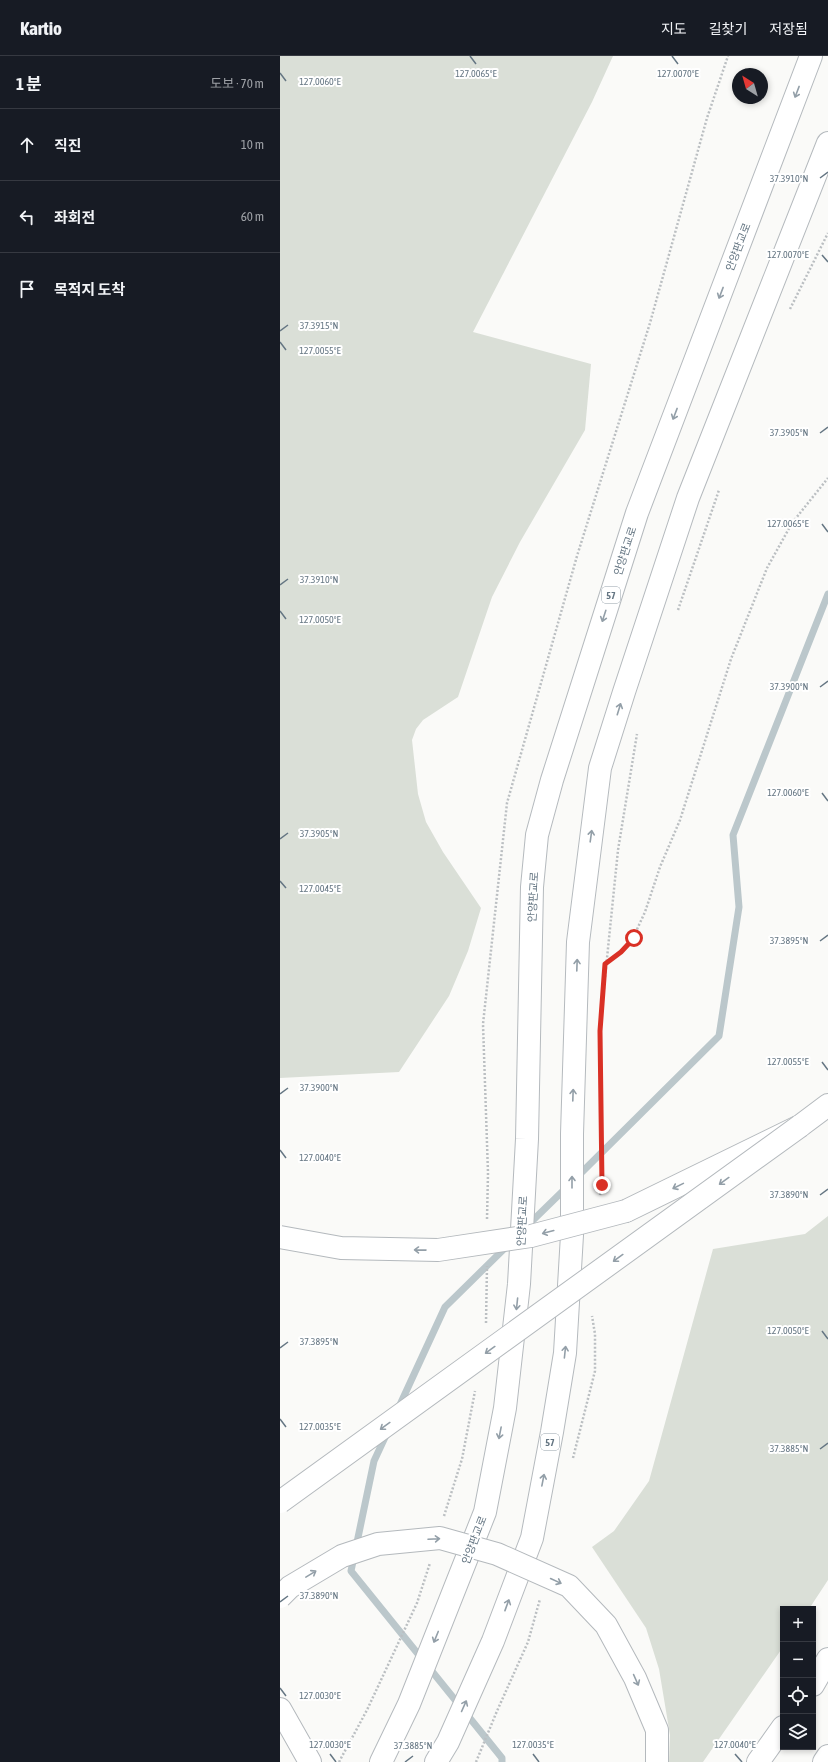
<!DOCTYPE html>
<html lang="ko">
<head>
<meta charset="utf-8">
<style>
  :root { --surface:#171b24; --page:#20242c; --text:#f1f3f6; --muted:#9ea1a6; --line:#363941 }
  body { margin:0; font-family:"Asap Condensed","Noto Sans KR",sans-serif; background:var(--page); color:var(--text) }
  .controls { position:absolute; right:12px; bottom:12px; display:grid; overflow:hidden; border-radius:0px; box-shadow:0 2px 6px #0003 }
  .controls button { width:36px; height:36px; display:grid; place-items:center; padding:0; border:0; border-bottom:1px solid var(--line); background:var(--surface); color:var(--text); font:20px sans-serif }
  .compass { position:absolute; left:452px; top:12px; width:36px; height:36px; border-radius:50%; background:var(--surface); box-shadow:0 2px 6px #0003; rotate:323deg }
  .stop { position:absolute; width:12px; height:12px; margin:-9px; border:3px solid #d93025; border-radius:50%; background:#fff }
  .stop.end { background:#d93025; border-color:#fff; box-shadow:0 1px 4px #0008 }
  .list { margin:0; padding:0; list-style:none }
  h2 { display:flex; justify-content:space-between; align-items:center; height:52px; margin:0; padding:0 16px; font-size:17px }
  h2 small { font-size:13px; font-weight:400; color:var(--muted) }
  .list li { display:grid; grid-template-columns:26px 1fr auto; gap:12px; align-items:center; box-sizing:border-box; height:72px; padding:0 16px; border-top:1px solid var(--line) }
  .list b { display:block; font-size:15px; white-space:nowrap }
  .list em { font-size:13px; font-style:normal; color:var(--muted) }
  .icon { flex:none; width:22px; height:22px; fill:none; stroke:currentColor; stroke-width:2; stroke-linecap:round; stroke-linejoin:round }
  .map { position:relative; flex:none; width:548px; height:1706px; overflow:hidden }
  header { display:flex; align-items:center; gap:24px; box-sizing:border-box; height:56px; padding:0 20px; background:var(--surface); border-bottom:1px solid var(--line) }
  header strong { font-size:19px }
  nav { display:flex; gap:22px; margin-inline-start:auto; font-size:14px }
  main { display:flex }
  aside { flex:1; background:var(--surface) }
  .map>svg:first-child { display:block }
  .green { fill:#dadfd7 }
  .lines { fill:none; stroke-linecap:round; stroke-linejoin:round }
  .stream { stroke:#bbc7cb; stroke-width:7 }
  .primary-casing { stroke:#b5babe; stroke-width:24 }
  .highway-casing { stroke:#b4b9bd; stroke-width:24 }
  .path { stroke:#bbbfc2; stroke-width:2.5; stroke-dasharray:2 2; stroke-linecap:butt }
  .primary { stroke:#fff; stroke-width:22 }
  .highway { stroke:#fff; stroke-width:22 }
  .highway-bridge-casing { stroke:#b4b9bd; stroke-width:24; stroke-linecap:butt }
  .highway-bridge { stroke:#fff; stroke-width:22 }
  .oneway { stroke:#939fa8 }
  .route { stroke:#d93025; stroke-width:5 }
  .ticks { fill:none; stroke:#657683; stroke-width:1.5 }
  .labels { text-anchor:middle; stroke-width:4; stroke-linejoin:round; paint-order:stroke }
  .shield { fill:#fff; stroke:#939fa8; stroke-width:1 }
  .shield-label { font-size:10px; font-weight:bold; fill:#657683 }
  .street-label { font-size:11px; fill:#657683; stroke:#fff }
  .ticks-label { font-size:10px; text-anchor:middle; fill:#657683; stroke:#fff; stroke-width:4; stroke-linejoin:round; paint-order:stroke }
</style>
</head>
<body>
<header>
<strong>Kartio</strong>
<nav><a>지도</a><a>길찾기</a><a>저장됨</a></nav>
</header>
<main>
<aside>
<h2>1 분<small>도보 · 70 m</small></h2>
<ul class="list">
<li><svg class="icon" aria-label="ahead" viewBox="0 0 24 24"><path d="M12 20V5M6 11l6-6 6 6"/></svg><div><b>직진</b></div><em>10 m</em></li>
<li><svg class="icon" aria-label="left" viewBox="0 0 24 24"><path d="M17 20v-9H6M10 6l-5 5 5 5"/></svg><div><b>좌회전</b></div><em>60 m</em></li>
<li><svg class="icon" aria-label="arrive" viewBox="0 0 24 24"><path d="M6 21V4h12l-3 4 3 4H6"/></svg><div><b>목적지 도착</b></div></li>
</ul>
</aside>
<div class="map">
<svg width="548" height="1706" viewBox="0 0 548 1706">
  <rect width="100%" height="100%" fill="#fafaf8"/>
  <path class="green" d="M 0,0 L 333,0 L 312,46 L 193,276 L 311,308 L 305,374 L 240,486 L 212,541 L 178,641 L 143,664 L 136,673 L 132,684 L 138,738 L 146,766 L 163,796 L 201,852 L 188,895 L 169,940 L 119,1016 L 0,1022 Z
    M 548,1160 L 548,1524 L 529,1553 L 503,1553 L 503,1591 L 423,1706 L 389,1706 L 390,1679 L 379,1613 L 366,1572 L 312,1491 L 334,1475 L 369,1425 L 433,1193 L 525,1178 Z"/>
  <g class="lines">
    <path class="stream" d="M 297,1121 L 439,980 L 459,851 L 453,779 L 548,538
      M 247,1170 L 287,1131
      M 118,1353 L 165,1251 L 227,1190
      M 107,1377 L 94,1405 L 71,1515 L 222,1702 L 222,1706"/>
    <defs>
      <path id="primary" d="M 101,1706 L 129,1648 L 205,1456 L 225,1352 L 239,1228 L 247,1083 L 252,831 L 257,779 L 272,724 L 357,457 L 531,0
        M 156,1706 L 168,1686 L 213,1585 L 252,1482 L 272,1376 L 285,1297 L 292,1179 L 292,1078 L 298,886 L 320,712 L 344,636 L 408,442 L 548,87"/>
      <path id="highway" d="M 346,1155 L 520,1070 L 548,1049
        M 533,1629 L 548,1603
        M 0,1653 L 30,1706
        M 478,1706 L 503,1671
        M 544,1706 L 548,1700"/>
    </defs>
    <use href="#primary" class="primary-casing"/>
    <use href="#highway" class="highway-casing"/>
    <path class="path" d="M 510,253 L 548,177
      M 398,554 L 439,434
      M 325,908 L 341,896 L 353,882 L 365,856 L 380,811 L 400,764 L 451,603 L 487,512 L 512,467 L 548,422
      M 321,961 L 338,794 L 357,678
      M 320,1139 L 322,1129 L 320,998
      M 207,1163 L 208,1117 L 203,968 L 227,747 L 297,500 L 370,267 L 427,62 L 448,0
      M 206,1267 L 207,1210
      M 293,1402 L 315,1315 L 315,1278 L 312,1260
      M 164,1460 L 182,1403 L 195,1335
      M 59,1706 L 87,1654 L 137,1547 L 150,1507
      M 196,1706 L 217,1655 L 248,1586 L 260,1543"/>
    <use href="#primary" class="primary"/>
    <use href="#highway" class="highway"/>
    <defs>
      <path id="highway-bridge" d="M 0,1181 L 61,1192 L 158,1194 L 251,1180 L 346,1155
        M 0,1446 L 520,1070
        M 0,1541 L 10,1531 L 62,1500 L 98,1488 L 160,1482 L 217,1498 L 289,1530 L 326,1569 L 355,1622 L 377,1674 L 377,1706"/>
    </defs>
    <use href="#highway-bridge" class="highway-bridge-casing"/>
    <use href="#highway-bridge" class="highway-bridge"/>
  </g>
  <defs><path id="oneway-shaft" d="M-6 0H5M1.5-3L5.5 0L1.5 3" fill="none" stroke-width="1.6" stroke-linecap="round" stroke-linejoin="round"/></defs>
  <g class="oneway">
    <use href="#oneway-shaft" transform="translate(517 36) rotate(111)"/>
    <use href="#oneway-shaft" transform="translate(441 237) rotate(111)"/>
    <use href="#oneway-shaft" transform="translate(395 358) rotate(111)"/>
    <use href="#oneway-shaft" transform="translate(324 560) rotate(108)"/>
    <use href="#oneway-shaft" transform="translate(339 653) rotate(-73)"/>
    <use href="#oneway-shaft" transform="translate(311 780) rotate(-82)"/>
    <use href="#oneway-shaft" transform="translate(297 909) rotate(-88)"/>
    <use href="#oneway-shaft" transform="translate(293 1039) rotate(-88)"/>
    <use href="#oneway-shaft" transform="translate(444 1125) rotate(144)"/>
    <use href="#oneway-shaft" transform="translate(292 1126) rotate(-90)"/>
    <use href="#oneway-shaft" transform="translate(398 1130) rotate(154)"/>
    <use href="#oneway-shaft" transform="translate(268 1176) rotate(165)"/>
    <use href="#oneway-shaft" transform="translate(140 1194) rotate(-179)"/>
    <use href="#oneway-shaft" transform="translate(338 1202) rotate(144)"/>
    <use href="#oneway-shaft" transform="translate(237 1248) rotate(96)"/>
    <use href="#oneway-shaft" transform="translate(210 1294) rotate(144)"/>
    <use href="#oneway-shaft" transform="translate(285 1296) rotate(-84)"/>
    <use href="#oneway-shaft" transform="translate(105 1370) rotate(144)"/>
    <use href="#oneway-shaft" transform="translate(220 1377) rotate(101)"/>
    <use href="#oneway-shaft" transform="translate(263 1424) rotate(-79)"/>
    <use href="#oneway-shaft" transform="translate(154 1483) rotate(-3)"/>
    <use href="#oneway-shaft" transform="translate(31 1518) rotate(-31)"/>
    <use href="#oneway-shaft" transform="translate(276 1525) rotate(25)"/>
    <use href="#oneway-shaft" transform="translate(227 1549) rotate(-70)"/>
    <use href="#oneway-shaft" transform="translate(156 1581) rotate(112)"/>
    <use href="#oneway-shaft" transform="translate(356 1624) rotate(66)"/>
    <use href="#oneway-shaft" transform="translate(184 1650) rotate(-66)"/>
  </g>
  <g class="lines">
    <path class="route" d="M 322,1129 L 320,975 L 325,908 L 341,896 L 354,882"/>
  </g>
  <path class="ticks" d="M 190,0 L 196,8M 392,0 L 398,8M 0,17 L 6,25M 540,122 L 548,116M 542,199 L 548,206M 0,275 L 8,269M 0,286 L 6,294M 540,377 L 548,371M 542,468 L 548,476M 0,529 L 8,523M 0,555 L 6,563M 540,631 L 548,625M 542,737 L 548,745M 0,783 L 8,777M 0,825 L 6,832M 540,885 L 548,879M 542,1006 L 548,1014M 0,1038 L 8,1032M 0,1094 L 6,1102M 540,1139 L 548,1133M 542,1275 L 548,1283M 0,1292 L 8,1286M 0,1363 L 6,1371M 540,1393 L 548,1387M 0,1546 L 8,1540M 0,1632 L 6,1640M 50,1698 L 56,1706M 253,1698 L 259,1706M 455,1698 L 462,1706M 125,1706 L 133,1700"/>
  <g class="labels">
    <g class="shield">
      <rect x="322" y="531" width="18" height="16" rx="3"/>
      <rect x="261" y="1378" width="18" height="16" rx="3"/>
    </g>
    <g class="shield-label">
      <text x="331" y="543">57</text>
      <text x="270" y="1390">57</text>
    </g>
    <g class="street-label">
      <text transform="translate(458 191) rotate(-69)" y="4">안양판교로</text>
      <text transform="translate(345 495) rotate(-72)" y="4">안양판교로</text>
      <text transform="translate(253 841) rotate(-87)" y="4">안양판교로</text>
      <text transform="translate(242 1165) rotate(-87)" y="4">안양판교로</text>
      <text transform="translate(194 1484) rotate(-69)" y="4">안양판교로</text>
    </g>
  </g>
  <g class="ticks-label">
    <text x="196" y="21">127.0065°E</text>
    <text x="398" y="21">127.0070°E</text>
    <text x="40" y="29">127.0060°E</text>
    <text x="509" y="126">37.3910°N</text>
    <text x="508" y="202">127.0070°E</text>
    <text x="39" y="273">37.3915°N</text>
    <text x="40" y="298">127.0055°E</text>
    <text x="509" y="380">37.3905°N</text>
    <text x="508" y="471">127.0065°E</text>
    <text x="39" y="527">37.3910°N</text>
    <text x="40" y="567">127.0050°E</text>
    <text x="509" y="634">37.3900°N</text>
    <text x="508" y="740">127.0060°E</text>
    <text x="39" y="781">37.3905°N</text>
    <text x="40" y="836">127.0045°E</text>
    <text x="509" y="888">37.3895°N</text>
    <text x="508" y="1009">127.0055°E</text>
    <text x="39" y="1035">37.3900°N</text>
    <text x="40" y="1105">127.0040°E</text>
    <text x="509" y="1142">37.3890°N</text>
    <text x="508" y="1278">127.0050°E</text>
    <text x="39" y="1289">37.3895°N</text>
    <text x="40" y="1374">127.0035°E</text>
    <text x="509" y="1396">37.3885°N</text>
    <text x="39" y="1543">37.3890°N</text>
    <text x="40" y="1643">127.0030°E</text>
    <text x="50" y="1692">127.0030°E</text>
    <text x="253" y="1692">127.0035°E</text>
    <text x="455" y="1692">127.0040°E</text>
    <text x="133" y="1693">37.3885°N</text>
  </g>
</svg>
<div class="controls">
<button>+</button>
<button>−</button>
<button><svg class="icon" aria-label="locate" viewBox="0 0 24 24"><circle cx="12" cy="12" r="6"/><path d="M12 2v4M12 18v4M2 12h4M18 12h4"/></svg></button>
<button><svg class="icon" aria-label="layers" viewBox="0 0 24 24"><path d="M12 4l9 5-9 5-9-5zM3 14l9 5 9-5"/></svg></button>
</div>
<svg class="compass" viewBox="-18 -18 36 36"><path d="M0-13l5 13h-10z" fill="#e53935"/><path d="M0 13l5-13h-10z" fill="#9ea1a6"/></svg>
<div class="stop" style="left:354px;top:882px"></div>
<div class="stop end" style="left:322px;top:1129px"></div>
</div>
</main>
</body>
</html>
